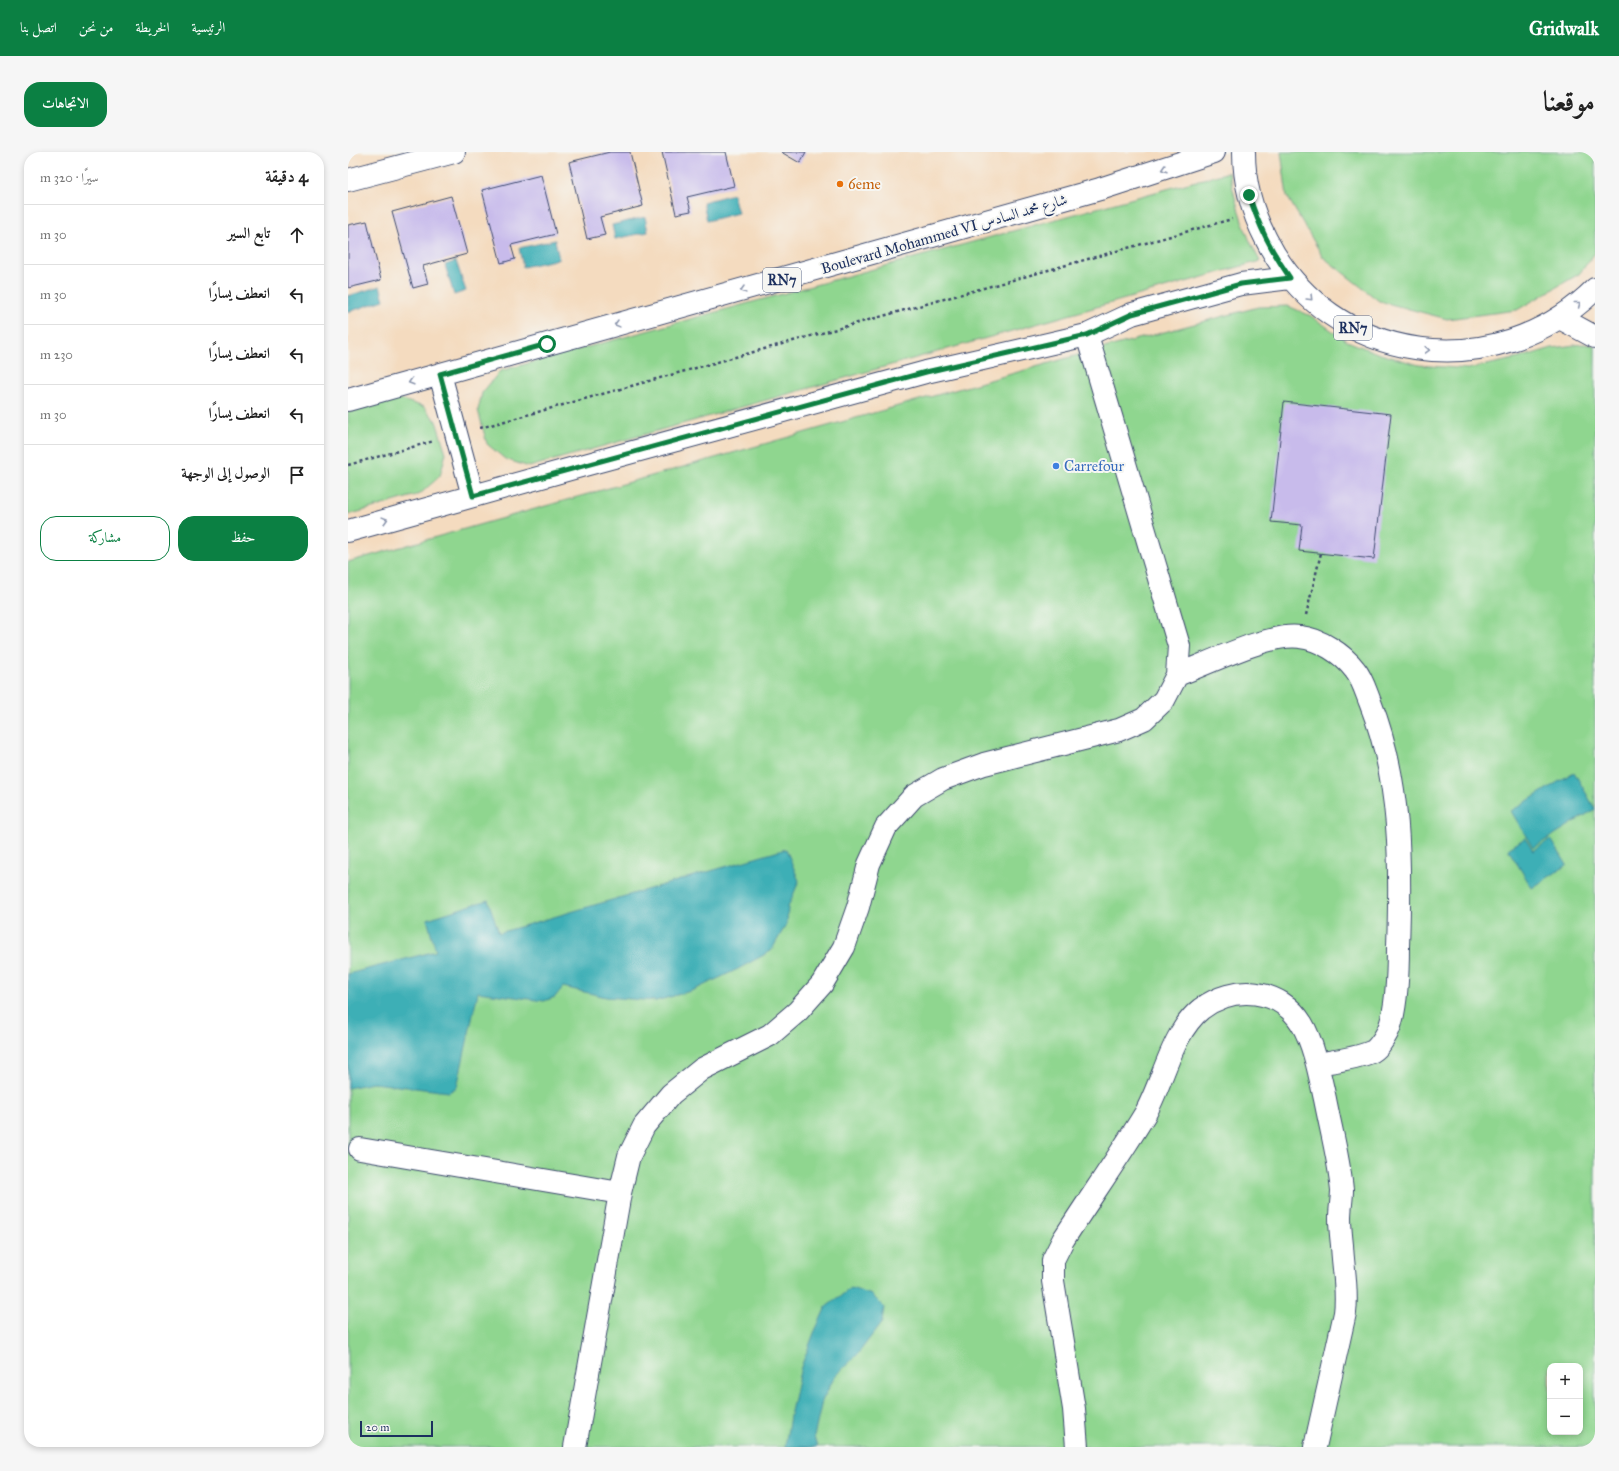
<!DOCTYPE html>
<html lang="ar">
<head>
<meta charset="utf-8">
<style>
  :root { --surface:#fff; --page:#f6f6f6; --text:#222; --muted:#767676; --line:#e0e0e0; --accent:#0b8043 }
  body { margin:0; font-family:"IM FELL Great Primer",Amiri,serif; background:var(--page); color:var(--text); direction:rtl }
  .controls { position:absolute; right:12px; bottom:12px; display:grid; overflow:hidden; border-radius:8px; box-shadow:0 2px 6px #0003 }
  .controls button { width:36px; height:36px; display:grid; place-items:center; padding:0; border:0; border-bottom:1px solid var(--line); background:var(--surface); color:var(--text); font:20px sans-serif }
  .scale { position:absolute; left:12px; bottom:10px; width:73px; box-sizing:border-box; padding-left:4px; border:2px solid #1b2f5e; border-top:0; font-size:11px; line-height:14px; white-space:nowrap; color:#1b2f5e; -webkit-text-stroke:3px #f6f6f2; paint-order:stroke }
  .stop { position:absolute; width:12px; height:12px; margin:-9px; border:3px solid #0b8043; border-radius:50%; background:#fff }
  .stop.end { background:#0b8043; border-color:#fff; box-shadow:0 1px 4px #0008 }
  .list { margin:0; padding:0; list-style:none }
  h2 { display:flex; justify-content:space-between; align-items:center; height:52px; margin:0; padding:0 16px; font-size:17px }
  h2 small { font-size:13px; font-weight:400; color:var(--muted) }
  .list li { display:grid; grid-template-columns:26px 1fr auto; gap:12px; align-items:center; box-sizing:border-box; height:60px; padding:0 16px; border-top:1px solid var(--line) }
  .list b { display:block; font-size:15px; white-space:nowrap }
  .list em { font-size:13px; font-style:normal; color:var(--muted) }
  .actions { display:flex; gap:8px; padding:12px 16px }
  .actions a { flex:1; padding:9px 0; border:1px solid var(--accent); border-radius:16px; text-align:center; font-size:14px; color:var(--accent) }
  .actions .main { background:var(--accent); color:#fff }
  .icon { flex:none; width:22px; height:22px; fill:none; stroke:currentColor; stroke-width:2; stroke-linecap:round; stroke-linejoin:round }
  .map { position:relative; flex:none; width:1247px; height:1295px; overflow:hidden; direction:ltr; border-radius:16px }
  header { display:flex; align-items:center; gap:24px; box-sizing:border-box; height:56px; padding:0 20px; background:var(--accent); color:#fff }
  header strong { font-size:19px }
  nav { display:flex; gap:22px; margin-inline-start:auto; font-size:14px }
  .intro { display:flex; align-items:center; justify-content:space-between; box-sizing:border-box; height:96px; padding:0 24px }
  h1 { margin:0; font-size:28px }
  .button { padding:10px 18px; border-radius:16px; background:var(--accent); color:#fff; font-size:14px; font-weight:700 }
  main { display:flex; gap:24px; padding:0 24px }
  aside { flex:1; background:var(--surface); border-radius:16px; box-shadow:0 2px 6px #0003 }
  .map>svg:first-child { display:block }
  .green { fill:#8fd68f; stroke:#558276; fill-rule:evenodd }
  .water { fill:#3eafb6; stroke:#2c6f8a }
  .building { fill:#c8bbeb }
  .lines { fill:none; stroke-linecap:round; stroke-linejoin:round }
  .minor-casing { stroke:#3c496d; stroke-width:24 }
  .major-casing { stroke:#3c496d; stroke-width:24 }
  .path { stroke:#3c496d; stroke-width:2.5; stroke-dasharray:3 3; stroke-linecap:butt }
  .minor { stroke:#fff; stroke-width:22 }
  .major { stroke:#fff; stroke-width:22 }
  .oneway { stroke:#8d97ae }
  .route { stroke:#0b8043; stroke-width:5 }
  .food-dot { fill:#e8710a; stroke:#f6f6f2; stroke-width:1.5 }
  .shop-dot { fill:#3f7fe0; stroke:#f6f6f2; stroke-width:1.5 }
  .labels { text-anchor:middle; stroke-width:4; stroke-linejoin:round; paint-order:stroke }
  .shield { fill:#f6f6f2; stroke:#5d6b8a; stroke-width:1 }
  .shield-label { font-size:14px; font-weight:bold; fill:#1b2f5e }
  .food-label { font-size:15px; fill:#c56008; stroke:#f6f6f2; text-anchor:start }
  .street-label { font-size:15px; fill:#1b2f5e; stroke:#f6f6f2 }
  .shop-label { font-size:15px; fill:#366cbe; stroke:#f6f6f2; text-anchor:start }
</style>
</head>
<body>
<header>
<strong>Gridwalk</strong>
<nav><a>الرئيسية</a><a>الخريطة</a><a>من نحن</a><a>اتصل بنا</a></nav>
</header>
<div class="intro"><h1>موقعنا</h1><a class="button">الاتجاهات</a></div>
<main>
<div class="map">
<svg width="1247" height="1295" viewBox="0 0 1247 1295">
  <rect width="100%" height="100%" fill="#f6f6f2"/>
  <filter id="ink" filterUnits="userSpaceOnUse"><feTurbulence type="fractalNoise" baseFrequency=".025" numOctaves="2"/><feDisplacementMap in="SourceGraphic" scale="8" xChannelSelector="R" yChannelSelector="G"/><feConvolveMatrix kernelMatrix="1 2 1 2 8 2 1 2 1" color-interpolation-filters="sRGB"/></filter>
  <filter id="wash" filterUnits="userSpaceOnUse"><feTurbulence type="fractalNoise" baseFrequency=".012" numOctaves="4" result="noise"/><feDisplacementMap in="SourceGraphic" scale="16" xChannelSelector="R" yChannelSelector="G"/><feGaussianBlur stdDeviation="0.9" result="paint"/><feColorMatrix in="noise" values="0 0 0 0 0 0 0 0 0 0 0 0 0 0 0 0 0 1.4 0 .05"/><feComposite in="paint" operator="in"/></filter>
  <g filter="url(#wash)">
    <rect width="100%" height="100%" fill="#f4dbbf"/>
    <path class="green" d="M 933,0 L 1247,0 L 1247,101 L 1231,122 L 1169,158 L 1099,167 L 1031,149 L 975,105 L 939,44 Z
      M 881,20 C 888,52 896,81 912,109 L 181,315 L 157,307 L 139,292 L 130,258 L 134,241 L 152,219 Z
      M 940,154 L 963,164 L 999,189 L 1029,201 L 1071,213 L 1120,217 L 1171,206 L 1204,196 L 1235,192 L 1247,193 L 1247,1295 L 0,1295 L 0,410 L 730,203 L 910,155 ZM 1202,1214 L 1232,1214 L 1232,1280 L 1202,1280 Z
      M 49,246 L 76,255 L 88,269 L 98,301 L 92,324 L 72,342 L 0,363 L 0,260 Z"/>
    <path class="water" d="M 385,42 L 390,61 L 359,69 L 355,50 Z
      M 297,65 L 300,80 L 267,87 L 264,73 Z
      M 207,88 L 211,107 L 175,115 L 171,96 Z
      M 108,109 L 118,139 L 106,143 L 97,113 Z
      M 32,134 L 36,148 L 0,160 L 0,144 Z
      M 1226,620 L 1247,657 L 1185,696 L 1163,659 Z
      M 1177,686 L 1185,699 L 1203,687 L 1219,713 L 1184,736 L 1160,697 Z
      M 438,697 L 451,729 L 440,755 L 439,771 L 423,799 L 390,817 L 346,838 L 308,849 L 258,845 L 215,835 L 207,845 L 196,849 L 130,840 L 109,935 L 101,940 L 25,931 L 0,936 L 0,822 L 88,799 L 79,767 L 140,748 L 151,781 Z
      M 503,1136 L 524,1143 L 536,1155 L 534,1170 L 509,1203 L 487,1224 L 474,1249 L 466,1285 L 469,1295 L 437,1295 L 442,1264 L 453,1215 L 466,1181 L 478,1155 Z"/>
    <g id="blocks">
      <path class="building" d="M 262,0 L 282,0 L 295,54 L 252,65 L 257,83 L 239,87 L 221,10 Z
        M 314,0 L 378,0 L 386,34 L 339,45 L 343,59 L 328,62 Z
        M 433,0 L 458,0 L 452,11 Z
        M 193,23 L 208,82 L 163,93 L 167,107 L 153,111 L 134,38 Z
        M 103,44 L 119,102 L 75,114 L 80,132 L 65,136 L 44,60 Z
        M 19,69 L 33,128 L 0,136 L 0,73 Z
        M 936,250 L 1043,262 L 1026,407 L 951,399 L 954,373 L 923,370 Z"/>
    </g>
  </g>
  <g filter="url(#ink)">
    <use href="#blocks" fill-opacity="0" stroke="#3c496d" stroke-width="1"/>
    <g class="lines">
      <defs>
        <path id="minor" d="M 0,28 L 106,0
          M 829,523 C 859,512 923,480 952,485 C 972,487 995,502 1007,518 C 1014,526 1018,540 1022,550 C 1053,628 1053,712 1050,794 C 1050,816 1049,862 1039,881 C 1036,887 1029,898 1023,900 C 1006,907 986,909 969,912
          M 12,997 L 272,1041
          M 227,1295 L 272,1041 L 281,1004 L 296,974 L 323,942 L 354,917 L 422,883 L 450,859 L 474,832 L 496,795 L 510,755 L 521,712 L 538,675 L 566,644 L 595,627 L 636,612 L 771,578 L 796,567 L 816,548 L 829,523 L 831,494 L 739,183
          M 729,1295 L 726,1257 L 705,1129 L 705,1108 L 715,1088 C 742,1046 771,1005 797,962 C 815,930 824,880 853,857 C 886,832 932,836 954,872 C 966,892 972,925 977,947 C 983,978 991,1007 994,1038 C 994,1047 992,1056 992,1066 C 992,1075 993,1084 994,1093 C 995,1116 1000,1138 997,1161 L 967,1295"/>
        <path id="major" d="M 896,0 C 896,30 904,60 918,87 C 982,214 1148,235 1247,137
          M 1212,166 L 1247,185
          M 92,222 L 125,344
          M 0,248 L 752,37 L 866,0
          M 0,379 L 233,314 L 578,220 L 739,183 L 784,162 L 893,132 L 942,126"/>
      </defs>
      <use href="#minor" class="minor-casing"/>
      <use href="#major" class="major-casing"/>
      <path class="path" d="M 132,276 L 884,67
        M 0,313 L 86,289
        M 958,463 L 973,401"/>
      <use href="#minor" class="minor"/>
      <use href="#major" class="major"/>
    </g>
    <defs><path id="oneway-chevron" d="M-2-3.5L2.5 0L-2 3.5" fill="none" stroke-width="1.6" stroke-linecap="round" stroke-linejoin="round"/></defs>
    <g class="oneway">
      <use href="#oneway-chevron" transform="translate(816 17) rotate(163)"/>
      <use href="#oneway-chevron" transform="translate(395 138) rotate(165)"/>
      <use href="#oneway-chevron" transform="translate(962 146) rotate(45)"/>
      <use href="#oneway-chevron" transform="translate(1230 152) rotate(-38)"/>
      <use href="#oneway-chevron" transform="translate(269 172) rotate(165)"/>
      <use href="#oneway-chevron" transform="translate(1079 198) rotate(3)"/>
      <use href="#oneway-chevron" transform="translate(63 230) rotate(164)"/>
      <use href="#oneway-chevron" transform="translate(37 368) rotate(-15)"/>
    </g>
  </g>
  <g class="lines" filter="url(#ink)">
    <path class="route" d="M 199,192 L 92,222 L 125,344 L 578,220 L 739,183 L 784,162 L 893,132 L 942,126 C 923,98 911,75 901,43"/>
  </g>
  <circle class="food-dot" cx="492" cy="32" r="4"/>
  <circle class="shop-dot" cx="708" cy="314" r="4"/>
  <g class="labels">
    <g class="shield">
      <rect x="415" y="116" width="38" height="24" rx="3"/>
      <rect x="986" y="164" width="38" height="24" rx="3"/>
    </g>
    <g class="shield-label">
      <text x="434" y="133">RN7</text>
      <text x="1005" y="181">RN7</text>
    </g>
    <g class="food-label">
      <text x="500" y="37">6eme</text>
    </g>
    <g class="street-label">
      <text transform="translate(596 82) rotate(-16)" y="5">Boulevard Mohammed VI شارع محمد السادس</text>
    </g>
    <g class="shop-label">
      <text x="716" y="319">Carrefour</text>
    </g>
  </g>
</svg>
<div class="controls">
<button>+</button>
<button>−</button>
</div>
<div class="scale">20 m</div>
<div class="stop" style="left:199px;top:192px"></div>
<div class="stop end" style="left:901px;top:43px"></div>
</div>
<aside>
<h2>4 دقيقة<small>سيرًا · 320 m</small></h2>
<ul class="list">
<li><svg class="icon" aria-label="ahead" viewBox="0 0 24 24"><path d="M12 20V5M6 11l6-6 6 6"/></svg><div><b>تابع السير</b></div><em>30 m</em></li>
<li><svg class="icon" aria-label="left" viewBox="0 0 24 24"><path d="M17 20v-9H6M10 6l-5 5 5 5"/></svg><div><b>انعطف يسارًا</b></div><em>30 m</em></li>
<li><svg class="icon" aria-label="left" viewBox="0 0 24 24"><path d="M17 20v-9H6M10 6l-5 5 5 5"/></svg><div><b>انعطف يسارًا</b></div><em>230 m</em></li>
<li><svg class="icon" aria-label="left" viewBox="0 0 24 24"><path d="M17 20v-9H6M10 6l-5 5 5 5"/></svg><div><b>انعطف يسارًا</b></div><em>30 m</em></li>
<li><svg class="icon" aria-label="arrive" viewBox="0 0 24 24"><path d="M6 21V4h12l-3 4 3 4H6"/></svg><div><b>الوصول إلى الوجهة</b></div></li>
</ul>
<div class="actions"><a class="main">حفظ</a><a>مشاركة</a></div>
</aside>
</main>
</body>
</html>
